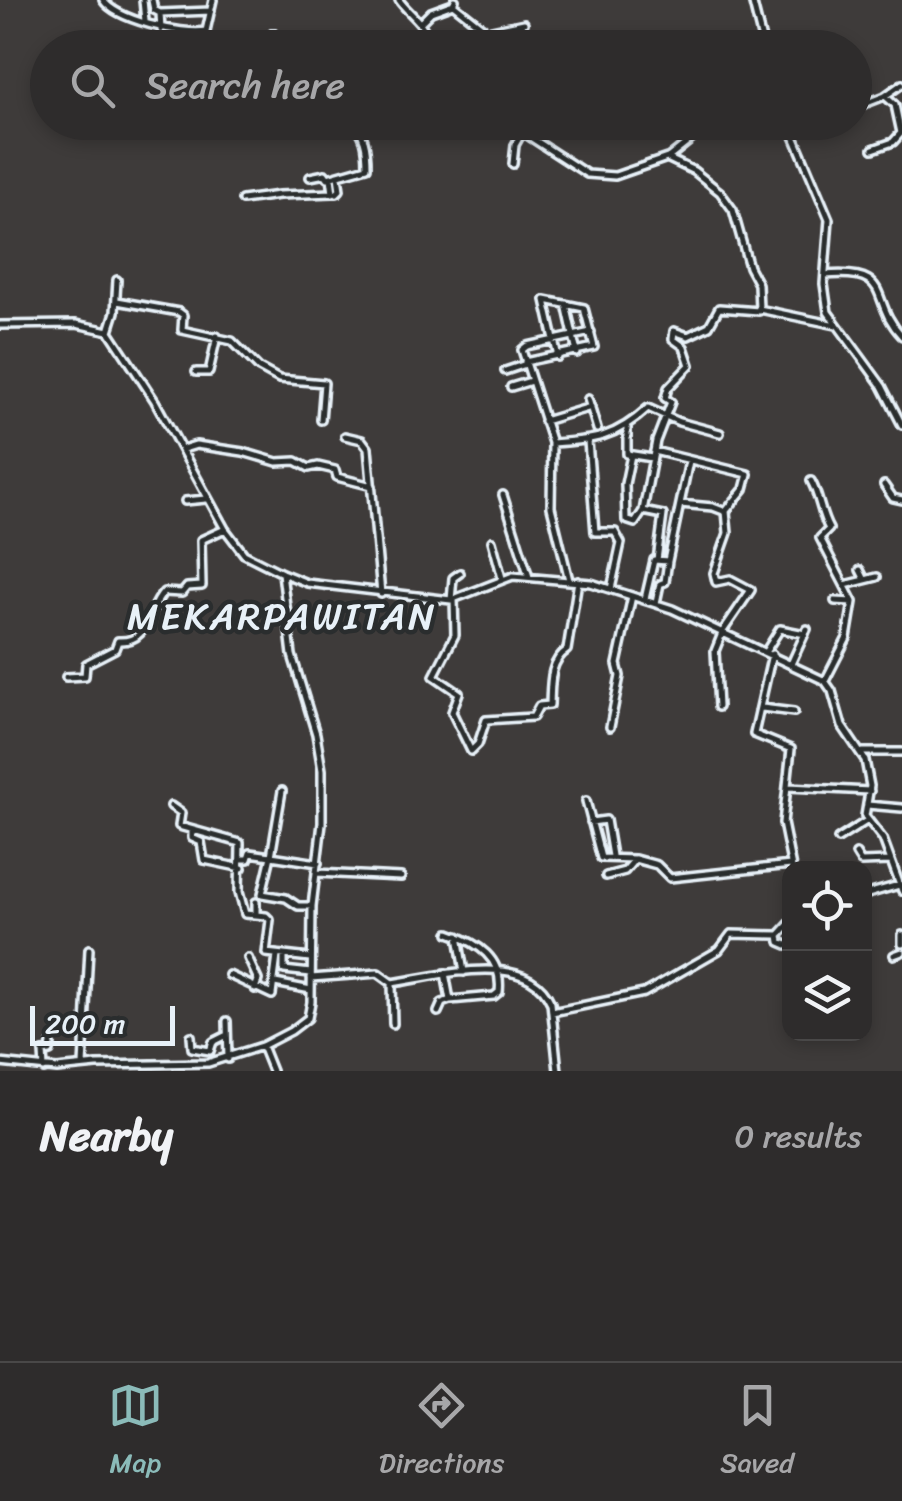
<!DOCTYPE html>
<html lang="en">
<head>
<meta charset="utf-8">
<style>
  :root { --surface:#2e2c2c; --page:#363434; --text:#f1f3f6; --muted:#a7a7a9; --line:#494848; --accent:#8bbbb9 }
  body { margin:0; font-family:Sriracha,sans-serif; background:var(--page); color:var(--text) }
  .controls { position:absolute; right:30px; bottom:30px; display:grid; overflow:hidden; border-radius:20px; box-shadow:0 5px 15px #0003 }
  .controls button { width:90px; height:90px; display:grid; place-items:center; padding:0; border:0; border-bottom:2px solid var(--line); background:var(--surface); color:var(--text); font:50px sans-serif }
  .scale { position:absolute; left:30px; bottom:25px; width:145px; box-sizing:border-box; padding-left:10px; border:5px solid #e8f1f8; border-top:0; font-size:28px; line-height:35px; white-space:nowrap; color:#e8f1f8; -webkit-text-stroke:8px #2a2d2e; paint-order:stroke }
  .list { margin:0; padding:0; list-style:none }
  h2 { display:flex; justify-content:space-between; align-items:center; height:130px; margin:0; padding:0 40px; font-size:42px }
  h2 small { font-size:32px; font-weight:400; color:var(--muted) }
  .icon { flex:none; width:55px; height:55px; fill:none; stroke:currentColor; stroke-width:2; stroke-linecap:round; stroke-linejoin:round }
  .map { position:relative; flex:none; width:902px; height:1071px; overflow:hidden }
  .search { position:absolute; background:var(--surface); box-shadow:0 5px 15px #0003; left:30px; right:30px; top:30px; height:110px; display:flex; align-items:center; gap:25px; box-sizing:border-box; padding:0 35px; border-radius:55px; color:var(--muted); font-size:38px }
  .sheet { height:290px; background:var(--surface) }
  nav { display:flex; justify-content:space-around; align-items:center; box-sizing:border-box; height:140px; border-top:2px solid var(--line); background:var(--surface); font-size:28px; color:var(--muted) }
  nav a { display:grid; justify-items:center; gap:5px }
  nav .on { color:var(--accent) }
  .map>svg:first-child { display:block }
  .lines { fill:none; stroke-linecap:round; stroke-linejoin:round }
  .minor-casing { stroke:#e8f1f8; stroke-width:12 }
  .minor { stroke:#2a2d2e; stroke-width:5 }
  .labels { text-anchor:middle; stroke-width:9; stroke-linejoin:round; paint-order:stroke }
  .quarter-label { font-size:38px; letter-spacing:2.5px; fill:#e8f1f8; stroke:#2a2d2e }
</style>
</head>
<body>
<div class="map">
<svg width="902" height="1071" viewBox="0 0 902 1071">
  <rect width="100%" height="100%" fill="#3e3b3a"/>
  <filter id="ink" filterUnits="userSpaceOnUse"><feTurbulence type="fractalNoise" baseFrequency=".01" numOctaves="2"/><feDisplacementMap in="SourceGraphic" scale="20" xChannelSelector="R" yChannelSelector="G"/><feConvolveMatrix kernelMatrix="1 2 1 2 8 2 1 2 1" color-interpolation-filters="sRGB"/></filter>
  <g filter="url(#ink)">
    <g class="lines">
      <defs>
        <path id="minor" d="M 103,0 C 116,20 181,35 206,31 L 207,37 L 220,48
          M 143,0 L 145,21
          M 152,0 L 154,10 L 160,13 L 161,30
          M 399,0 C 410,16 431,26 427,48
          M 752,0 L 764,48
          M 453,4 L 487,31 L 524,23
          M 160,13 L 211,11
          M 422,21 L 431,12 L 453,4 L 455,0
          M 206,31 L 213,0
          M 273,33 L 273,48
          M 854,108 L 885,96 L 902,84
          M 507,122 L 587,174 L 615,176 L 667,158 L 694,171 L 720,192 L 733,210 L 749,267 L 758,284 L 759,309 L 836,325
          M 788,122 L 829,219 L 824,284 L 828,312 L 882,386 L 902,425
          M 791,130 L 814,122
          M 873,149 L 893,142 L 901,133 L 895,105 L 885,96
          M 668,158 L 693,138
          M 513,164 L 515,145 L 528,122
          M 310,177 L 325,174 L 328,178 L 367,167 C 367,151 366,129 348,122
          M 337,193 L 340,190 L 338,176
          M 242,200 L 279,195 L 333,193 L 331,178
          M 825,275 C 896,269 867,299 902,336
          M 117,301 L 179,312 L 183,315 L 182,330 L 232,341 L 259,368 L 279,379 L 324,383 L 321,420
          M 566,304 L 577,353
          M 0,325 L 76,324 L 109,331 L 155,401 L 225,529 L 244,554 L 282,573 L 307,583 L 451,600 L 513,576 L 591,583 L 672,609 L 825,681 L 832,691 L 842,726 L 865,760 L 870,786 L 865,816 L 883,839 L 902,891
          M 109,331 L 115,312 L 117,280
          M 525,362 L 594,347 L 584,308 L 545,300 L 558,357
          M 505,371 L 526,364
          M 196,372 L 209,372 L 217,336
          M 511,387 L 531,381
          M 588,399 L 597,429
          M 544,421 L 591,407
          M 627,428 L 627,454 L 652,458
          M 345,436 L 362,440 L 368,448 L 381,594
          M 588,441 L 595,532 L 615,532 L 621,543 L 611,589
          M 552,443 C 595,440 615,438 648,408 L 679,422 L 720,433
          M 183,449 L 196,445 L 243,452 L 277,462 L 296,461 L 309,468 L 318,466 L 335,470 L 337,477 L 372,486
          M 654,451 L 748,474 L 744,489 L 726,511 L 728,533 L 714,573 L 716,582 L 730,579 L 751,590 L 723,631 L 715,651 L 718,707
          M 631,455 L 625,484 L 626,520 L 635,523 L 643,511
          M 811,481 C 820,497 820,513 829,529 L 820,538 L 853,602 L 847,638 L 825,681
          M 884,485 L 893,498 L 902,500
          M 503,495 L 529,577
          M 185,501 L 206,499
          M 680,504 L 713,507 L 726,512
          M 492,541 L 502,578
          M 657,560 L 663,515 L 643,511 L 656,441 L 671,402 L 665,398 L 668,388 L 690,365 L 684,347 L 673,339 L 674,331 L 688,336 L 709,326 L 719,308 L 759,311
          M 860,570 L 865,580
          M 569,580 L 551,507 L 552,443 L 522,350 L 527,346 L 591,332
          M 845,585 L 877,577
          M 454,599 L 455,635 L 434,676 L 459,693 L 452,712 L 471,751 L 478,744 L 486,720 L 533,717 L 539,706 L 550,705 C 551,684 549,662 567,650 L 578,581
          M 645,599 L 654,560 L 668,561 L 689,461
          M 451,600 L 453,578 L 460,573
          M 835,601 L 853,602
          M 656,603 L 660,584 L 665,582 L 668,561
          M 766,651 L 780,629 L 805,634
          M 772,654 L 754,734 L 791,749 L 783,823 L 792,868
          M 791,664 L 807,629
          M 66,677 L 85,676 L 86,664 L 115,649 L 118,641 C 150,643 147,609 164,592 L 182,593 L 187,587 L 202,586 L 201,540 L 225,529
          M 762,708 L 794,712
          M 610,727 L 620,676 L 617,664 L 632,596
          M 863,752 L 902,752
          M 788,787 L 870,791
          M 282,791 L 271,856 L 318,863
          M 586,801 L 601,858 L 635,859 L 657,865 L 670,878 L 791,865
          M 867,805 L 902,808
          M 171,806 L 181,813 L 179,826 L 240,843 L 239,892 L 245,914 L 256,915
          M 591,822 L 606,820 L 612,856
          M 192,830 L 192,838 L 201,842 L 204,860 L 242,868
          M 838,839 L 868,820
          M 856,854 L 861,862 L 890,861
          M 242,859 L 248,859 L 250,853 L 271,856 L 262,894 L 286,898 L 298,906 L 312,906
          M 317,873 L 401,877
          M 606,876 L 625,871 L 635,859
          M 864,895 L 899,885
          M 256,902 L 256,915 L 266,916 L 270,920 L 266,953 L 310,958
          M 779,935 L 780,942 L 787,945
          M 902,935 L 902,944
          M 458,936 L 464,972
          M 894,955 L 902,952
          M 284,957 L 284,970 L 311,973
          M 248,958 L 258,980 L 255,989
          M 445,973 L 450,1000 L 494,996 L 499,992 C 503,958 478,943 449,933
          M 229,975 L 272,995 L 277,956
          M 311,978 L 378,973 L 392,983 C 437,977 527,948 551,1003 L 558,1071
          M 275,983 L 311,990
          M 392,983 L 393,1024
          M 438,1012 L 442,1003 L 450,1000
          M 552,1012 L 644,993 L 719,950 L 731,934 L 779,935 L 790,923
          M 227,1021 L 228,1059
          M 191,1036 L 192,1048 L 210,1051 L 213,1042 L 227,1035
          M 262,1046 L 272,1071
          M 0,1063 L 57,1069 L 97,1065 L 208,1063 L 262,1046 L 291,1031 L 308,1018 L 311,1002 L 312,906 L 322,823 L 322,770 L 316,734 L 292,655 L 282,573
          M 83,1066 L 89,949
          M 44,1069 L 43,1052 L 50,1051 L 51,1044"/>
      </defs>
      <use href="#minor" class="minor-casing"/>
      <use href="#minor" class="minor"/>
    </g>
  </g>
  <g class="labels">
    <g class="quarter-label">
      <text x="282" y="629">MEKARPAWITAN</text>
    </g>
  </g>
</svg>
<div class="controls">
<button><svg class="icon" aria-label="locate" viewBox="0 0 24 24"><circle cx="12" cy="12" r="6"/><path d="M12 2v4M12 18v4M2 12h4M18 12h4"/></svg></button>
<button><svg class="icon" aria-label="layers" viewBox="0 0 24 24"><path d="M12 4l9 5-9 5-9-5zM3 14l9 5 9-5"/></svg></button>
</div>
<div class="scale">200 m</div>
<div class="search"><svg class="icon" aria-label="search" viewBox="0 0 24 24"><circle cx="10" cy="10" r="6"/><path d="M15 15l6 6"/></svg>Search here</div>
</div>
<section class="sheet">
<h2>Nearby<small>0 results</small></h2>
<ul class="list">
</ul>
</section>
<nav>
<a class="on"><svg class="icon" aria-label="map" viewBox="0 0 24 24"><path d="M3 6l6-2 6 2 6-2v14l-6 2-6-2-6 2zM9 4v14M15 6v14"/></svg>Map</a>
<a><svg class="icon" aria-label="directions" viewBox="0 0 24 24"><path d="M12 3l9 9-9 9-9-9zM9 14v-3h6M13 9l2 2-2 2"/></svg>Directions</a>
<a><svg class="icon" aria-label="saved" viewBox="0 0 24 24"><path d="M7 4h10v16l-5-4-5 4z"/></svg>Saved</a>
</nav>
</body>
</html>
